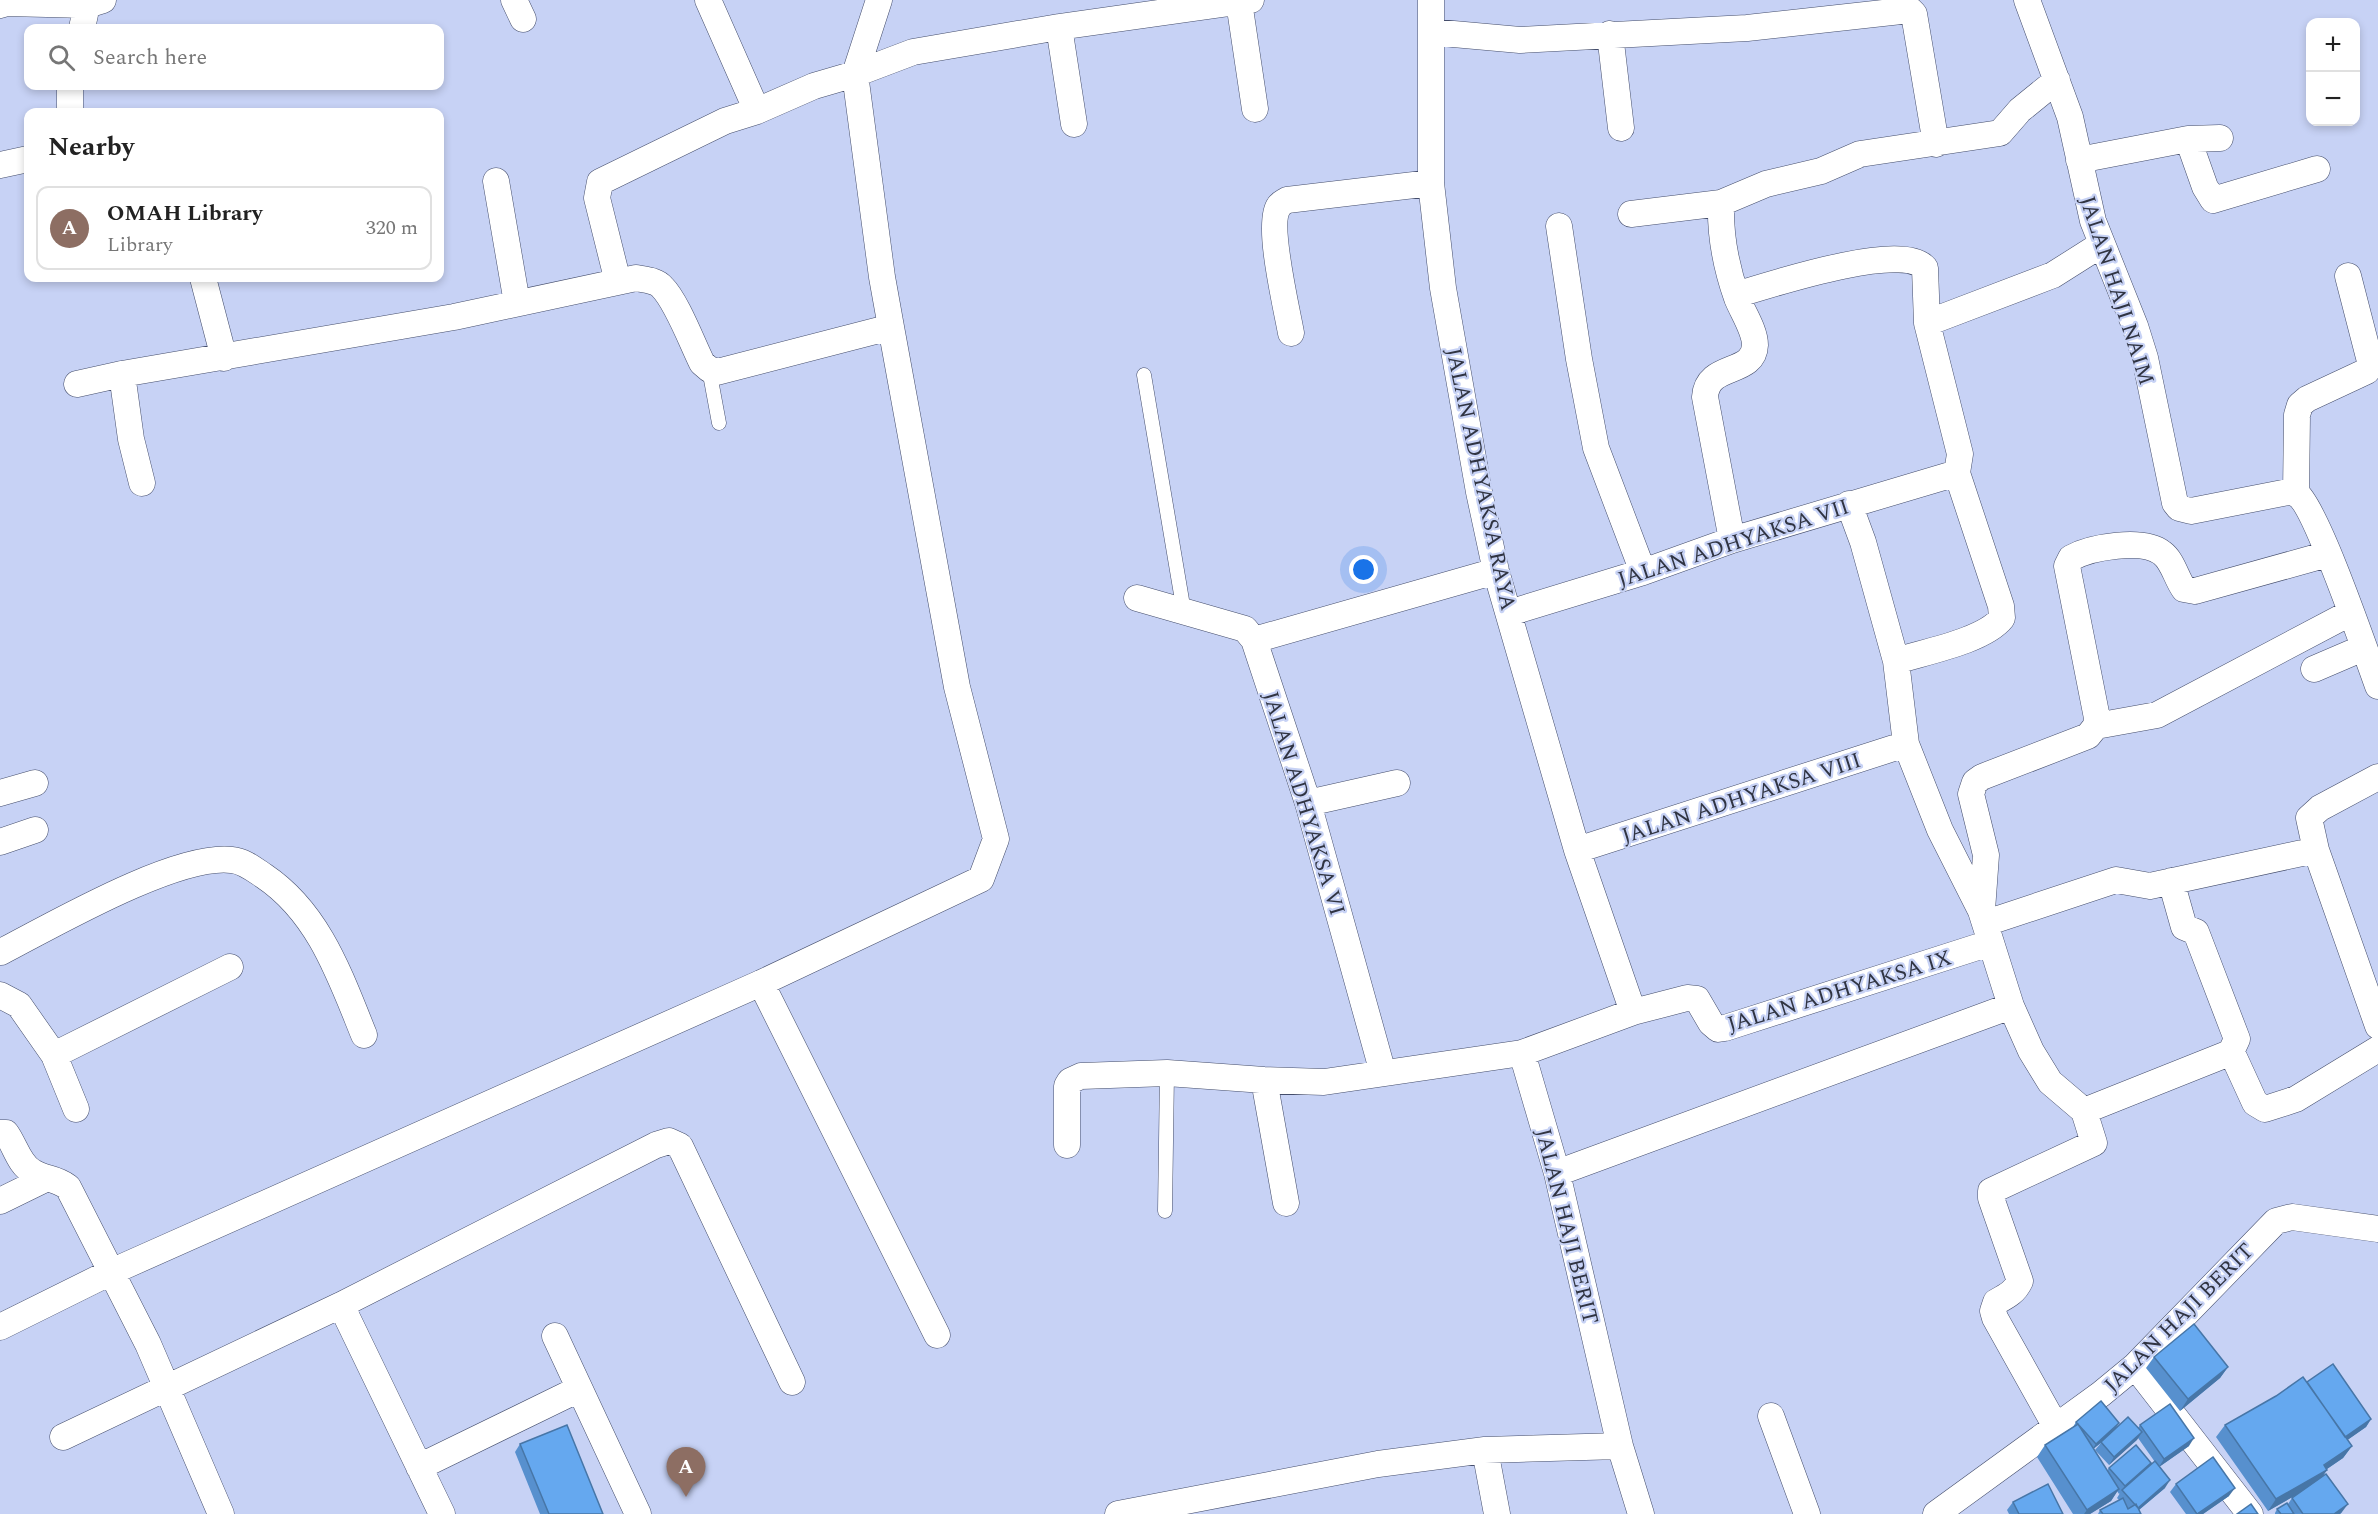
<!DOCTYPE html>
<html lang="en">
<head>
<meta charset="utf-8">
<style>
  :root { --surface:#fff; --page:#f2f2f2; --text:#222; --muted:#767676; --line:#e0e0e0; --accent:#675724 }
  body { margin:0; font-family:Spectral,serif; background:var(--page); color:var(--text) }
  .controls { position:absolute; right:18px; top:18px; display:grid; overflow:hidden; border-radius:12px; box-shadow:0 3px 9px #0003 }
  .controls button { width:54px; height:54px; display:grid; place-items:center; padding:0; border:0; border-bottom:2px solid var(--line); background:var(--surface); color:var(--text); font:30px sans-serif }
  .you { position:absolute; left:1364px; top:570px; width:21px; height:21px; margin:-15px; border:4px solid #fff; border-radius:50%; background:#1a73e8; box-shadow:0 0 0 9px #1a73e833 }
  .badge { display:grid; place-items:center; width:39px; height:39px; border-radius:50%; background:var(--accent); color:#fff; font-size:20px; font-weight:700 }
  .pin { position:absolute; translate:-50% -50px; filter:drop-shadow(0 2px 3px #0008) }
  .pin::after { content:''; position:absolute; top:32px; width:21px; height:18px; background:inherit; clip-path:polygon(0 0,100% 0,50% 100%) }
  .list { margin:0; padding:0; list-style:none }
  h2 { display:flex; justify-content:space-between; align-items:center; height:78px; margin:0; padding:0 24px; font-size:26px }
  h2 small { font-size:20px; font-weight:400; color:var(--muted) }
  .list li { display:grid; grid-template-columns:39px 1fr auto; gap:18px; align-items:center; box-sizing:border-box; height:84px; margin:0 12px 12px; padding:0 12px; border:2px solid var(--line); border-radius:12px }
  .list b { display:block; font-size:22px; white-space:nowrap }
  .list p { margin:0; font-size:20px; white-space:nowrap; color:var(--muted) }
  .list em { font-size:20px; font-style:normal; color:var(--muted) }
  .icon { flex:none; width:33px; height:33px; fill:none; stroke:currentColor; stroke-width:2; stroke-linecap:round; stroke-linejoin:round }
  .map { position:relative; flex:none; width:2378px; height:1514px; overflow:hidden }
  .search { position:absolute; background:var(--surface); box-shadow:0 3px 9px #0003; left:24px; top:24px; width:420px; height:66px; display:flex; align-items:center; gap:15px; box-sizing:border-box; padding:0 21px; border-radius:12px; color:var(--muted); font-size:22px }
  .panel { position:absolute; background:var(--surface); box-shadow:0 3px 9px #0003; left:24px; top:108px; width:420px; height:174px; border-radius:12px }
  .map>svg:first-child { display:block }
  .lines { fill:none; stroke-linecap:round; stroke-linejoin:round }
  .service-casing { stroke:#444d6b; stroke-width:15 }
  .minor-casing { stroke:#444d6b; stroke-width:27 }
  .service { stroke:#fff; stroke-width:14 }
  .minor { stroke:#fff; stroke-width:26 }
  .wall { fill:#5790ce; fill-rule:evenodd }
  .shaded-wall { fill:#4776a7 }
  .building { fill:#65a8ef; stroke:#4776a7; stroke-width:1.5 }
  .labels { text-anchor:middle; stroke-width:4.5; stroke-linejoin:round; paint-order:stroke }
  .street-label { font-size:22px; fill:#303442; stroke:#c7d2f5 }
</style>
</head>
<body>
<div class="map">
<svg width="2378" height="1514" viewBox="0 0 2378 1514">
  <rect width="100%" height="100%" fill="#c7d2f5"/>
  <g class="lines">
    <defs>
      <path id="service" d="M 709,369 L 719,423
        M 1144,375 L 1184,612
        M 1165,1211 L 1167,1073"/>
      <path id="minor" d="M 514,0 L 523,19
        M 708,0 L 757,111
        M 1431,0 L 1431,183 L 1443,288 L 1479,492 L 1496,571 L 1577,850 L 1633,1012
        M 2027,0 L 2070,117 L 2093,221 L 2135,326 L 2145,358 L 2175,503 L 2179,508 L 2191,511 L 2288,492 C 2290,492 2295,493 2297,494 C 2316,507 2367,656 2378,686
        M 1239,2 L 1255,109
        M 0,5 L 7,3 L 87,5 L 103,0
        M 1059,27 L 1074,124
        M 82,28 L 87,5 L 86,0
        M 1431,32 L 1520,40 L 1747,28 L 1910,10 L 1914,14 L 1936,144
        M 1610,34 L 1621,128
        M 70,86 L 70,112
        M 2188,139 L 2205,187 L 2213,200 L 2317,169
        M 2079,160 L 2188,139 L 2220,138
        M 0,165 L 28,159
        M 496,181 L 517,303
        M 1721,203 C 1720,235 1726,267 1737,298 C 1742,311 1755,330 1755,345 C 1754,376 1707,362 1705,397 L 1732,540
        M 1631,214 L 1721,203 L 1766,184 L 1821,171 L 1860,154 L 2000,133 L 2020,110 L 2057,80
        M 1559,226 L 1579,359 L 1596,448 L 1643,572
        M 203,278 L 224,358
        M 618,282 L 597,198 L 600,182 L 725,121 L 757,111 L 814,86 L 855,74 L 879,0
        M 1736,295 C 1769,285 1902,241 1925,268 L 1927,323 L 1960,454 L 1957,473 L 2001,606 L 2002,618 C 1984,641 1924,652 1896,661
        M 1927,323 L 2053,275 L 2102,244
        M 1291,333 C 1287,310 1266,223 1279,206 C 1281,203 1284,202 1287,200 L 1431,183
        M 122,374 L 131,439 L 142,483
        M 77,384 L 122,374 L 454,317 L 636,278 C 645,280 656,280 662,287 C 677,302 692,343 702,363 L 709,369 L 717,372 L 891,327 L 882,277 L 855,74 L 913,52 L 1059,27 L 1251,0
        M 2296,494 L 2297,415 L 2300,405 L 2307,399 L 2367,371 L 2371,365 L 2348,276
        M 1849,504 L 1863,542 L 1896,661 L 1906,744 L 1940,830 L 1981,911 L 2011,1006 L 2031,1051 L 2050,1082 L 2084,1111 L 2094,1143 L 1991,1191 L 1991,1198 L 2020,1281 C 2015,1292 2007,1296 1996,1302 L 1993,1311 L 1995,1318 L 2056,1427
        M 1137,598 L 1245,629 L 1254,640
        M 1509,613 L 1643,572 L 1732,540 L 1957,473
        M 2314,669 L 2363,648
        M 2096,726 L 2157,715 L 2350,613
        M 2378,777 L 2320,808 L 2309,818 L 2316,850 L 2378,1026
        M 0,793 L 35,783
        M 1308,803 L 1397,783
        M 0,842 L 35,830
        M 1577,850 L 1906,744
        M 2171,881 L 2184,927 L 2196,932 L 2237,1039 L 2230,1054
        M 1982,910 L 1986,855 L 1971,794 L 1975,782 L 1982,777 L 2088,736 L 2096,726 L 2097,718 L 2067,566 L 2071,558 C 2091,547 2143,538 2162,553 C 2173,561 2176,578 2184,589 L 2195,591 L 2328,554
        M 1986,923 L 2116,880 L 2150,886 L 2316,850
        M 1,952 C 53,925 177,853 232,860 C 244,861 255,870 264,876 C 319,913 340,976 364,1035
        M 761,983 L 937,1335
        M 0,995 L 19,1005 L 54,1055 L 76,1109
        M 1522,1053 L 1557,1173 L 1620,1446 L 1641,1514
        M 54,1055 L 230,967
        M 1383,1073 L 1308,803 L 1254,640 L 1496,571
        M 1264,1080 L 1286,1203
        M 2084,1111 L 2227,1054 L 2233,1055 L 2255,1103 L 2265,1109 L 2296,1099 L 2378,1049
        M 0,1133 L 6,1133 C 15,1145 19,1165 33,1172 C 46,1180 54,1177 68,1187 L 148,1344 L 221,1514
        M 1067,1145 L 1067,1086 L 1070,1081 L 1081,1076 L 1167,1073 L 1264,1080 L 1324,1082 L 1522,1053 L 1633,1012 L 1687,998 L 1697,999 L 1711,1023 L 1718,1029 L 1725,1028 L 1990,943
        M 1557,1173 L 2011,1006
        M 0,1201 L 47,1178
        M 341,1305 L 442,1514
        M 0,1327 L 111,1272 L 761,983 L 981,879 L 996,839 L 957,687 L 891,327
        M 555,1336 L 638,1514
        M 2135,1366 L 2250,1514
        M 1771,1416 L 1807,1514
        M 63,1437 L 341,1305 L 656,1145 L 669,1141 L 680,1146 L 792,1382
        M 1485,1450 L 1497,1514
        M 419,1467 L 579,1389
        M 1118,1514 L 1378,1464 L 1485,1450 L 1620,1446
        M 1936,1514 L 2101,1394 L 2135,1366 L 2276,1221 L 2292,1217 L 2378,1229"/>
    </defs>
    <use href="#service" class="service-casing"/>
    <use href="#minor" class="minor-casing"/>
    <use href="#service" class="service"/>
    <use href="#minor" class="minor"/>
  </g>
  <path class="wall" d="M 2154,1357 L 2228,1367 L 2220,1378 L 2180,1411 L 2146,1368 Z
    M 2307,1382 L 2371,1419 L 2366,1427 L 2347,1440 L 2352,1446 L 2343,1458 L 2327,1469 L 2322,1477 L 2342,1512 L 2340,1514 L 2275,1514 L 2275,1513 L 2277,1509 L 2288,1504 L 2292,1498 L 2302,1491 L 2268,1511 L 2216,1437 L 2225,1425 Z
    M 2076,1422 L 2116,1428 L 2138,1428 L 2140,1425 L 2189,1446 L 2159,1467 L 2165,1488 L 2139,1510 L 2141,1514 L 2098,1514 L 2100,1510 L 2119,1500 L 2117,1498 L 2120,1493 L 2119,1494 L 2117,1491 L 2111,1501 L 2090,1514 L 2073,1514 L 2037,1457 L 2045,1445 L 2073,1427 ZM 2138,1438 L 2155,1462 L 2148,1468 L 2151,1463 L 2109,1468 L 2107,1471 L 2093,1449 L 2101,1443 L 2095,1450 L 2109,1465 Z
    M 520,1444 L 603,1514 L 540,1514 L 515,1452 Z
    M 2176,1484 L 2229,1496 L 2203,1514 L 2186,1514 L 2170,1492 Z
    M 2013,1502 L 2063,1514 L 2009,1514 L 2007,1510 Z"/>
  <path class="shaded-wall" d="M 2228,1367 L 2220,1378 L 2180,1411 L 2188,1399 Z
    M 2371,1419 L 2366,1427 L 2339,1446 L 2344,1438 Z
    M 2119,1423 L 2114,1431 L 2090,1452 L 2096,1444 Z
    M 2142,1432 L 2137,1440 L 2109,1465 L 2114,1457 Z
    M 2194,1438 L 2189,1446 L 2159,1467 L 2164,1459 Z
    M 2352,1446 L 2343,1458 L 2321,1473 L 2327,1470 L 2319,1482 L 2268,1511 L 2276,1499 Z
    M 2151,1463 L 2145,1471 L 2122,1490 L 2119,1494 L 2125,1486 Z
    M 2170,1480 L 2165,1488 L 2134,1514 L 2138,1508 Z
    M 2235,1488 L 2229,1496 L 2203,1514 L 2198,1514 Z
    M 2119,1489 L 2111,1501 L 2090,1514 L 2084,1514 L 2087,1510 Z
    M 2348,1504 L 2342,1512 L 2340,1514 L 2334,1514 Z"/>
  <path class="building" d="M 2194,1324 L 2228,1367 L 2188,1399 L 2154,1357 Z
    M 2333,1364 L 2371,1419 L 2345,1437 L 2307,1382 Z
    M 2303,1377 L 2352,1446 L 2324,1465 L 2327,1470 L 2276,1499 L 2225,1425 L 2276,1396 Z
    M 2101,1401 L 2119,1423 L 2096,1444 L 2076,1422 Z
    M 2170,1404 L 2194,1438 L 2164,1459 L 2140,1425 Z
    M 2128,1417 L 2142,1432 L 2114,1457 L 2101,1442 Z
    M 2078,1424 L 2119,1489 L 2087,1510 L 2045,1445 Z
    M 567,1425 L 603,1514 L 549,1514 L 520,1444 Z
    M 2136,1445 L 2151,1463 L 2125,1486 L 2109,1468 Z
    M 2213,1457 L 2235,1488 L 2197,1514 L 2176,1484 Z
    M 2155,1461 L 2170,1480 L 2138,1508 L 2122,1490 Z
    M 2326,1474 L 2348,1504 L 2334,1514 L 2303,1514 L 2292,1498 Z
    M 2048,1484 L 2063,1514 L 2019,1514 L 2013,1502 Z
    M 2123,1498 L 2128,1509 L 2136,1504 L 2141,1514 L 2103,1514 L 2100,1510 Z
    M 2287,1503 L 2294,1514 L 2281,1514 L 2277,1509 Z
    M 2251,1504 L 2258,1514 L 2237,1514 Z"/>
  <g class="labels">
    <g class="street-label">
      <text transform="translate(2118 290) rotate(72)" y="8">JALAN HAJI NAIM</text>
      <text transform="translate(1482 479) rotate(78)" y="8">JALAN ADHYAKSA RAYA</text>
      <text transform="translate(1733 542) rotate(-18)" y="8">JALAN ADHYAKSA VII</text>
      <text transform="translate(1741 797) rotate(-18)" y="8">JALAN ADHYAKSA VIII</text>
      <text transform="translate(1305 803) rotate(73)" y="8">JALAN ADHYAKSA VI</text>
      <text transform="translate(1839 990) rotate(-17)" y="8">JALAN ADHYAKSA IX</text>
      <text transform="translate(1568 1226) rotate(76)" y="8">JALAN HAJI BERIT</text>
      <text transform="translate(2178 1317) rotate(-45)" y="8">JALAN HAJI BERIT</text>
    </g>
  </g>
</svg>
<div class="controls">
<button>+</button>
<button>−</button>
</div>
<div class="you"></div>
<div class="pin badge" style="left:686px;top:1497px;background:#8d6e63">A</div>
<div class="search"><svg class="icon" aria-label="search" viewBox="0 0 24 24"><circle cx="10" cy="10" r="6"/><path d="M15 15l6 6"/></svg>Search here</div>
<section class="panel">
<h2>Nearby<small></small></h2>
<ul class="list">
<li><span class="badge" style="background:#8d6e63">A</span><div><b>OMAH Library</b><p>Library</p></div><em>320 m</em></li>
</ul>
</section>
</div>
</body>
</html>
